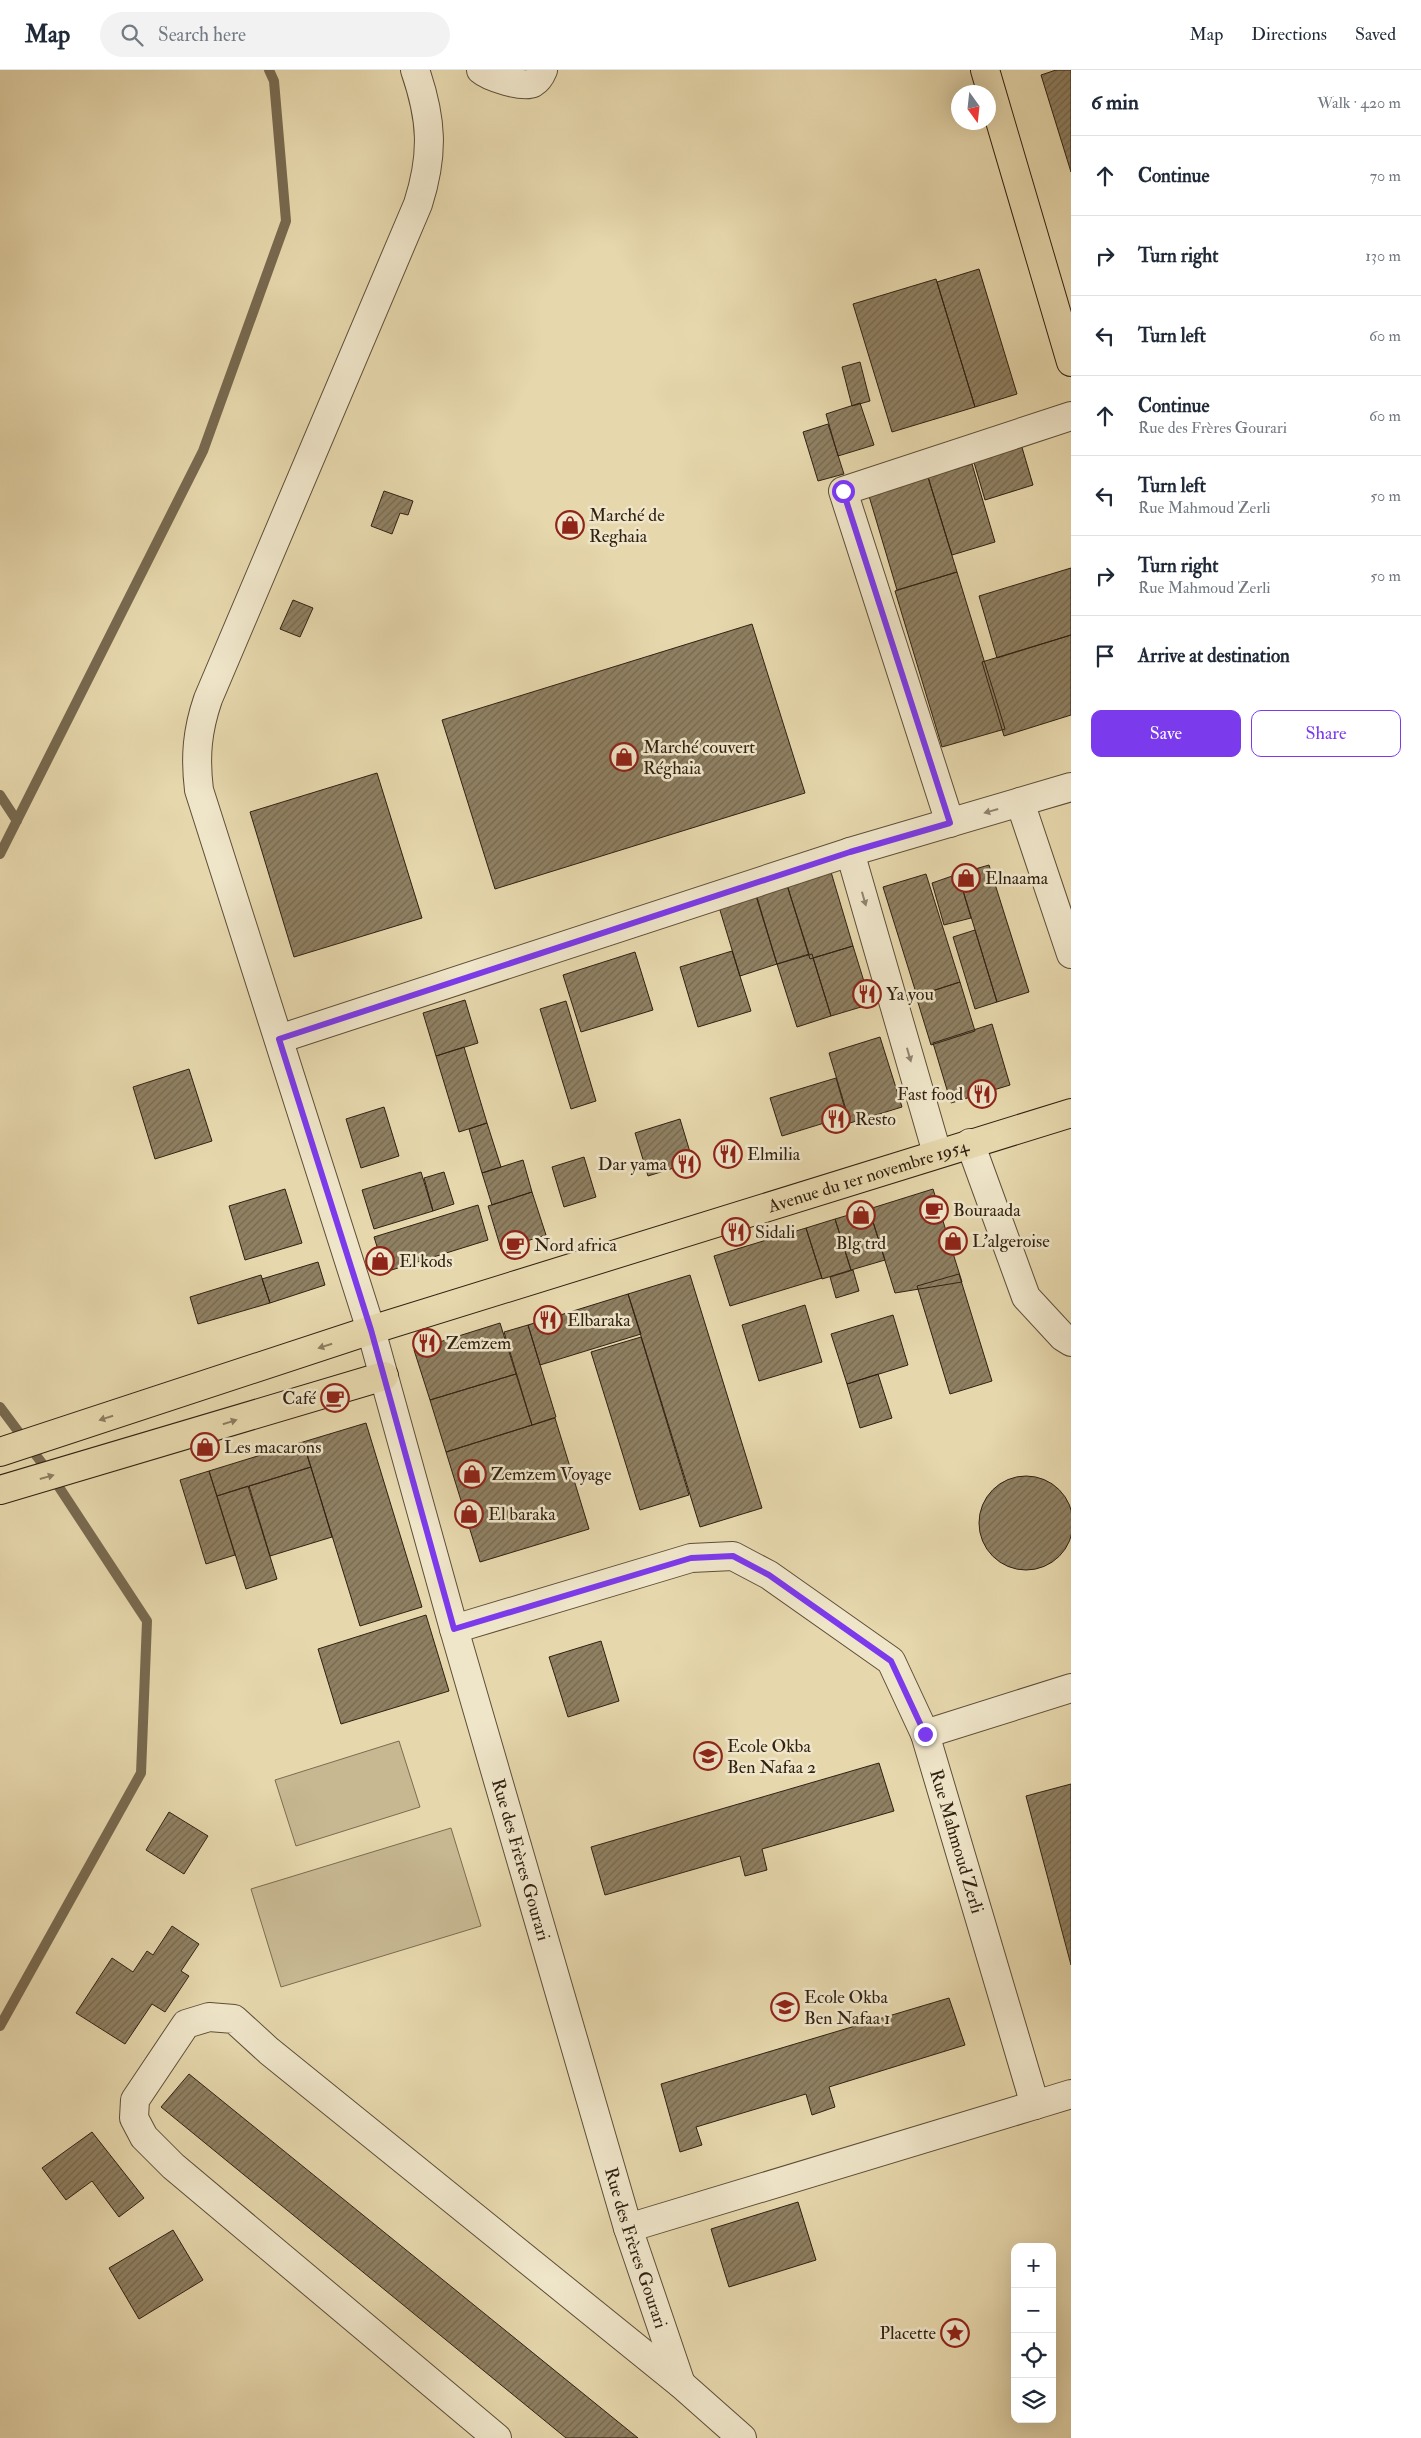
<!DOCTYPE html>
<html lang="en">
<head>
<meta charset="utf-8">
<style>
  :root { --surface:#fff; --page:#f2f2f3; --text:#1f2937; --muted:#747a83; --line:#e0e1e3; --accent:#7c3aed }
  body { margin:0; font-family:"IM FELL Double Pica",serif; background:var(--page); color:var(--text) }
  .controls { position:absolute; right:15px; bottom:15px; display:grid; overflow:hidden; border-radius:10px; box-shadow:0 5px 20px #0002 }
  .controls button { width:45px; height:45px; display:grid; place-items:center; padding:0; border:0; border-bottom:1px solid var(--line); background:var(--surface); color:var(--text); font:25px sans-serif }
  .compass { position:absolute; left:951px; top:15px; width:45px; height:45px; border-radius:50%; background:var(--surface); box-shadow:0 5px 20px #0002; rotate:165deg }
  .stop { position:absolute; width:15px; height:15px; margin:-11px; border:4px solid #7c3aed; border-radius:50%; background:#fff }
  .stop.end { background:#7c3aed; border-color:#fff; box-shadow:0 1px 5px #0008 }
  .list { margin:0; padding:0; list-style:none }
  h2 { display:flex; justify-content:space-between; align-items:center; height:65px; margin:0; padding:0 20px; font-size:21px }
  h2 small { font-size:16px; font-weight:400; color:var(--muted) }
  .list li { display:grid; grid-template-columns:32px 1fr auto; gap:15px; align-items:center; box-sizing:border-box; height:80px; padding:0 20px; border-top:1px solid var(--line) }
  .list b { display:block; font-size:19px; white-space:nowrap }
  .list p { margin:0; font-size:16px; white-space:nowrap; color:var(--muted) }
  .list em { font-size:16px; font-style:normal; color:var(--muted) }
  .actions { display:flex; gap:10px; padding:15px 20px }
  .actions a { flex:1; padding:11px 0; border:1px solid var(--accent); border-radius:10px; text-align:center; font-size:18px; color:var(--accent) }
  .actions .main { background:var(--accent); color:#fff }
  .icon { flex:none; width:28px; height:28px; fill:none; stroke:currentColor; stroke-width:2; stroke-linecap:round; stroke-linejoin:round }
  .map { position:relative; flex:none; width:1071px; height:2368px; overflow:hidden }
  header { display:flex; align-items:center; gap:30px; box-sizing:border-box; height:70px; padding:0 25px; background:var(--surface); border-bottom:1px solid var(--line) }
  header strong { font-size:24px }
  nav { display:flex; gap:28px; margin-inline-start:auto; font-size:18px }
  .search { width:350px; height:45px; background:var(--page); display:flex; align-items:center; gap:12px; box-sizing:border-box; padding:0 18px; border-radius:28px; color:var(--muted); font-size:19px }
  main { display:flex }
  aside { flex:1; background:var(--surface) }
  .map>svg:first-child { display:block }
  .pitch { fill:#c7b892; stroke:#7c6c52 }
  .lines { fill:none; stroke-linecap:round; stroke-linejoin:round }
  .stream { stroke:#78694f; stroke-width:10 }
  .building { fill:url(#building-hatch); stroke:#312112 }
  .minor-casing { stroke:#5e4e38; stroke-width:30 }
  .major-casing { stroke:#312112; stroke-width:30 }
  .minor { stroke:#efe5c9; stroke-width:28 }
  .major { stroke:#e6d7ac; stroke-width:28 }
  .oneway { fill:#90836e }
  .oneway2 { fill:#8c7c5f }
  .route { stroke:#7c3aed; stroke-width:6 }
  .labels { text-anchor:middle; stroke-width:5; stroke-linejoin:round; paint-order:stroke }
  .poi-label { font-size:18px; fill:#312112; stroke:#efe5c9; text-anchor:start }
  .street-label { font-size:18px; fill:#312112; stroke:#efe5c9 }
</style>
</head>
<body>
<header>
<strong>Map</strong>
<div class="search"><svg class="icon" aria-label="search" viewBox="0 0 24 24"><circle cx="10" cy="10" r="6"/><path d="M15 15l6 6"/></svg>Search here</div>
<nav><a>Map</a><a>Directions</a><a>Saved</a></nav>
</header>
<main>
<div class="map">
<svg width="1071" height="2368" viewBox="0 0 1071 2368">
  <defs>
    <pattern id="building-hatch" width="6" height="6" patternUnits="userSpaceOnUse" patternTransform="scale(1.25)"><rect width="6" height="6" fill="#8f8062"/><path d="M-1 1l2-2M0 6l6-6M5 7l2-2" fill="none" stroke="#75684f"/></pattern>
  </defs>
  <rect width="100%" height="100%" fill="#e6d7ac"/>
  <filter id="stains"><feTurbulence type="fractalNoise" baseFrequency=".004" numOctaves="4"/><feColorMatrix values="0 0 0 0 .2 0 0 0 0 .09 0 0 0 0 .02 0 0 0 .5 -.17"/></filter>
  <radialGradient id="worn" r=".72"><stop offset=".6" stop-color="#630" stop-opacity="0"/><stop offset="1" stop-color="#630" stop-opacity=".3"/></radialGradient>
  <path class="pitch" d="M 399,1671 L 420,1737 L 296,1776 L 275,1710 Z
    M 451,1758 L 481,1856 L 281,1917 L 251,1819 Z"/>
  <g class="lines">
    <path class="stream" d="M 0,725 L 17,751
      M 0,784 L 203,381 L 286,151 L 274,11 L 269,0
      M 0,1337 L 53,1408 L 147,1551 L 141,1703 L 0,1956"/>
  </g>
  <path class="building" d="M 1056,0 L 1071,0 L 1071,102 L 1041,5 Z
    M 979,199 L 1017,324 L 975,337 L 937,212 Z
    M 936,209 L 975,337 L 892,362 L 853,234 Z
    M 860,292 L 870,331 L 852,336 L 842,297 Z
    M 860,333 L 874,375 L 838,386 L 826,344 Z
    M 828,354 L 844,404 L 818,411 L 803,362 Z
    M 1021,374 L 1033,415 L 985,430 L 973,389 Z
    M 972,394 L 995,472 L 952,485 L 928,407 Z
    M 928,407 L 957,502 L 897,520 L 869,426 Z
    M 384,421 L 413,431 L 408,445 L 400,443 L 392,464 L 371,456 Z
    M 1071,498 L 1071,565 L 997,588 L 979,526 Z
    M 957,502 L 1005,659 L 942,677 L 895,521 Z
    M 293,530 L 313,538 L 300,567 L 280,559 Z
    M 752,554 L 805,723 L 495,819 L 442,650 Z
    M 1071,565 L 1071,645 L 1004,666 L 982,592 Z
    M 377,703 L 422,848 L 294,887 L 250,742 Z
    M 989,795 L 1029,922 L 997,932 L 958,804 Z
    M 831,802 L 853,876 L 810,889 L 787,815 Z
    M 926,804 L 960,912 L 917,926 L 883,817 Z
    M 958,804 L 971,848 L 944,855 L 932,813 Z
    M 787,815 L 809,884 L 777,894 L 756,824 Z
    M 756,826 L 777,894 L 740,906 L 719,837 Z
    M 975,860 L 997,932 L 975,939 L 953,867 Z
    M 853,876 L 871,934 L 831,946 L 813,888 Z
    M 732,881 L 751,941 L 698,957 L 680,897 Z
    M 635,882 L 653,940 L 581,962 L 563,905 Z
    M 812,884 L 831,946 L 797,957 L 777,894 Z
    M 960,912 L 975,961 L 931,975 L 916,926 Z
    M 465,930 L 478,973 L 436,986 L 423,943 Z
    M 566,931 L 596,1031 L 571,1039 L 540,939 Z
    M 992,954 L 1010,1015 L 951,1033 L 933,973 Z
    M 880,967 L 902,1037 L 850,1053 L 829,983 Z
    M 464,977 L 487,1053 L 459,1062 L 436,986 Z
    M 189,999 L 212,1071 L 155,1089 L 133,1017 Z
    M 836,1008 L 847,1046 L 782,1066 L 770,1028 Z
    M 384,1037 L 399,1086 L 361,1098 L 346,1049 Z
    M 680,1049 L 693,1092 L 648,1106 L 635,1063 Z
    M 487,1053 L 501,1097 L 482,1103 L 469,1059 Z
    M 584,1087 L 596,1127 L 564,1137 L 552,1097 Z
    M 523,1090 L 532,1122 L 492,1135 L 482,1103 Z
    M 421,1102 L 433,1141 L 374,1159 L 362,1120 Z
    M 444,1102 L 454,1134 L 433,1141 L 424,1108 Z
    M 285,1119 L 302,1173 L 245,1190 L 229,1136 Z
    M 933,1119 L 962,1212 L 895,1223 L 869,1139 Z
    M 532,1122 L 546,1165 L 501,1179 L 488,1136 Z
    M 478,1135 L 488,1170 L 385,1202 L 374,1167 Z
    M 869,1139 L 885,1190 L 851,1200 L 835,1149 Z
    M 835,1149 L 851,1200 L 822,1209 L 806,1158 Z
    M 806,1158 L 822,1208 L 730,1236 L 714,1186 Z
    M 318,1192 L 325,1215 L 270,1233 L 262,1209 Z
    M 853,1200 L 859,1221 L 836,1228 L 830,1207 Z
    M 959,1204 L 992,1311 L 950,1324 L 917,1216 Z
    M 261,1205 L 270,1233 L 198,1254 L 190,1227 Z
    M 690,1205 L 762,1438 L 700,1457 L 628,1224 Z
    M 628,1224 L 641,1264 L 540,1295 L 528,1255 Z
    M 805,1235 L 822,1292 L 759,1311 L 742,1255 Z
    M 893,1245 L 908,1295 L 847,1314 L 831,1264 Z
    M 500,1253 L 516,1304 L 430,1330 L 414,1280 Z
    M 528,1255 L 556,1347 L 532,1355 L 504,1262 Z
    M 641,1267 L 689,1425 L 640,1440 L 591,1282 Z
    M 516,1304 L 532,1355 L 446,1382 L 430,1330 Z
    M 878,1304 L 892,1348 L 860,1358 L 847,1314 Z
    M 555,1348 L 589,1459 L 480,1492 L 446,1382 Z
    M 366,1353 L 422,1537 L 360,1556 L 303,1372 Z
    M 303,1372 L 311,1397 L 217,1426 L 209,1401 Z
    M 311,1397 L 332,1467 L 270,1486 L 249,1416 Z
    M 209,1401 L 235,1485 L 206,1494 L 180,1410 Z
    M979 1453a47 47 0 1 1 94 0a47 47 0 1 1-94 0Z
    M 248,1416 L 277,1509 L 246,1519 L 217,1426 Z
    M 426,1545 L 449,1621 L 341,1654 L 318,1579 Z
    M 601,1571 L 619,1631 L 568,1647 L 549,1587 Z
    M 879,1693 L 894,1741 L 762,1779 L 767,1800 L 745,1806 L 740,1786 L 605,1825 L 591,1777 Z
    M 1071,1714 L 1071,1895 L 1026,1726 Z
    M 169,1742 L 208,1766 L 184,1804 L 146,1780 Z
    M 172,1856 L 199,1874 L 181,1901 L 189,1906 L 165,1942 L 152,1934 L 125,1974 L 76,1943 L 112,1888 L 133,1902 L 147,1881 L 153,1885 Z
    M 949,1928 L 965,1975 L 829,2017 L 835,2037 L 812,2045 L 806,2024 L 696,2057 L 702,2075 L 680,2082 L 661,2014 Z
    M 189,2004 L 638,2368 L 566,2368 L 161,2037 Z
    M 92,2062 L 144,2128 L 119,2147 L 92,2111 L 66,2130 L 42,2098 Z
    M 798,2132 L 816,2190 L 729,2217 L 711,2159 Z
    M 173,2160 L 203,2210 L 139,2249 L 109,2198 Z"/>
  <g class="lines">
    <defs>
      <g id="minor">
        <path id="s1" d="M 415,0 C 432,49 434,84 418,134 L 208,629 C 197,661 195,687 199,720 L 371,1260 L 454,1559 L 628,2158 L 681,2314"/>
        <path d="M 481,0 C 489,7 523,18 533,13 C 538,10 541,5 543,0"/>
        <path d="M 1020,732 L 1071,884"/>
        <path d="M 950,753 L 843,421 L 1071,346"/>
        <path d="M 850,782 L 937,1083"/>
        <path d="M 279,969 L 850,782 L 1071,717"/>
        <path d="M 970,1073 L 1026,1227 L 1063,1267 L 1071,1272"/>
        <path id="s2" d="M 454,1559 L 691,1488 L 733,1486 L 769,1505 L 891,1591 L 925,1664 L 1035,2035 L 1071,2024"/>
        <path d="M 925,1664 L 1071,1618"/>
        <path d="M 628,2158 L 1035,2035"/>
        <path d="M 497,2368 L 173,2096 L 144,2067 L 134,2048 L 135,2030 L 186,1954 L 209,1947 L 234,1949 L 269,1981 L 681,2314 L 742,2368"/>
      </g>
      <g id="major">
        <path d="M 985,0 L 1071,292"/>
        <path id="s3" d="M 0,1382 L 371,1260 L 1071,1043"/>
        <path d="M 0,1420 L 384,1306"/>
      </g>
    </defs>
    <use href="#minor" class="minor-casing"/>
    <use href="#major" class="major-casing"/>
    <use href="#minor" class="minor"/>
    <use href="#major" class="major"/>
  </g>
  <defs><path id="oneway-solid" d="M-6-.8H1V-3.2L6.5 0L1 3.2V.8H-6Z" transform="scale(1.25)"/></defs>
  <g class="oneway">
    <use href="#oneway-solid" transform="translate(991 741) rotate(164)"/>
    <use href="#oneway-solid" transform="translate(864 829) rotate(74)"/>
    <use href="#oneway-solid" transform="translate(909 985) rotate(74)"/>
  </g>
  <g class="oneway2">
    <use href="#oneway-solid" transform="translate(325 1276) rotate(162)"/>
    <use href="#oneway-solid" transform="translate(106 1348) rotate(162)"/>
    <use href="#oneway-solid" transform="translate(230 1352) rotate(-17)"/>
    <use href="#oneway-solid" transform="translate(47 1407) rotate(-16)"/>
  </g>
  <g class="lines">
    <path class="route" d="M 843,421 L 950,753 L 850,782 L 279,969 L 371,1260 L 454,1559 L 691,1488 L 733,1486 L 769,1505 L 891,1591 L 925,1664"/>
  </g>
  <defs>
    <symbol id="shop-ring" viewBox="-11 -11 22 22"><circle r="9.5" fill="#efe5c9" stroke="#8f2418" stroke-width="1.5"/><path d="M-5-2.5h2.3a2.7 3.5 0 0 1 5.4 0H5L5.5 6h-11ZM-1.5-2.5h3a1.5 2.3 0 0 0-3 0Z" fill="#8f2418"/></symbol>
    <symbol id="restaurant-ring" viewBox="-11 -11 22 22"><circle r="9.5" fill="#efe5c9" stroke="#8f2418" stroke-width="1.5"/><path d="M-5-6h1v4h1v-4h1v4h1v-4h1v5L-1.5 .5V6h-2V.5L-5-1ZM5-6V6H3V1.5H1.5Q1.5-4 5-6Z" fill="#8f2418"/></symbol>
    <symbol id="cafe-ring" viewBox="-11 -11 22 22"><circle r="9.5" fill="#efe5c9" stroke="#8f2418" stroke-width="1.5"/><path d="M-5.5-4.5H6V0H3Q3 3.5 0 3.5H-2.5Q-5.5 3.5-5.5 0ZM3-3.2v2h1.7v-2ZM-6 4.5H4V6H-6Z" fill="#8f2418"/></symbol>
    <symbol id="school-ring" viewBox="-11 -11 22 22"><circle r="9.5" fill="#efe5c9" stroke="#8f2418" stroke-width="1.5"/><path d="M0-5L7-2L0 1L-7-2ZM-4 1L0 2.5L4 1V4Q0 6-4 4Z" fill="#8f2418"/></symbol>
    <symbol id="sight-ring" viewBox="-11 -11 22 22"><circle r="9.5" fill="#efe5c9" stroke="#8f2418" stroke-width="1.5"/><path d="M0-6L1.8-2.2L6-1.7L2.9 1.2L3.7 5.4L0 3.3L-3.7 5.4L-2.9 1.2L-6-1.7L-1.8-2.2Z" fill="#8f2418"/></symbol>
  </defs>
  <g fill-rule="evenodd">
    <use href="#shop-ring" x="554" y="439" width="32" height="32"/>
    <use href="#shop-ring" x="608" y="671" width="32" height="32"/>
    <use href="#shop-ring" x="950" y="792" width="32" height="32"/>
    <use href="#restaurant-ring" x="851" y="908" width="32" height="32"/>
    <use href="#restaurant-ring" x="966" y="1008" width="32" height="32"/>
    <use href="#restaurant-ring" x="820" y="1033" width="32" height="32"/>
    <use href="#restaurant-ring" x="712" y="1068" width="32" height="32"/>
    <use href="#restaurant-ring" x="670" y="1078" width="32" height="32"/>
    <use href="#cafe-ring" x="918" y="1124" width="32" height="32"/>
    <use href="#shop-ring" x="845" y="1129" width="32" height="32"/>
    <use href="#restaurant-ring" x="720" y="1146" width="32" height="32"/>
    <use href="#shop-ring" x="937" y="1155" width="32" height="32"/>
    <use href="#cafe-ring" x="499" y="1159" width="32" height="32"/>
    <use href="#shop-ring" x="364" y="1175" width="32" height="32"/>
    <use href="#restaurant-ring" x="532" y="1234" width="32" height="32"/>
    <use href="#restaurant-ring" x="411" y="1257" width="32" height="32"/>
    <use href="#cafe-ring" x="319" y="1312" width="32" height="32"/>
    <use href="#shop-ring" x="189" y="1361" width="32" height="32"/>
    <use href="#shop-ring" x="456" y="1388" width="32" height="32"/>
    <use href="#shop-ring" x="453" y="1428" width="32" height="32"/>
    <use href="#school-ring" x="692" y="1670" width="32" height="32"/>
    <use href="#school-ring" x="769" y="1921" width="32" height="32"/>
    <use href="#sight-ring" x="939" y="2247" width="32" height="32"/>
  </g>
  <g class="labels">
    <g class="poi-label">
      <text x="589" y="451">Marché de<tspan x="589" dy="21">Reghaia</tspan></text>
      <text x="643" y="683">Marché couvert<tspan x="643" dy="21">Réghaia</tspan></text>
      <text x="985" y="814">Elnaama</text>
      <text x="886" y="930">Ya you</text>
      <text x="963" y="1030" text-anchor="end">Fast food</text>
      <text x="855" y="1055">Resto</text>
      <text x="747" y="1090">Elmilia</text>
      <text x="667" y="1100" text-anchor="end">Dar yama</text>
      <text x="953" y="1146">Bouraada</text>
      <text x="755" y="1168">Sidali</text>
      <text x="972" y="1177">L'algeroise</text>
      <text x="861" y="1179" text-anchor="middle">Blg trd</text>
      <text x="534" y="1181">Nord africa</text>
      <text x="399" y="1197">El kods</text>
      <text x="567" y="1256">Elbaraka</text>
      <text x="446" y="1279">Zemzem</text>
      <text x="316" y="1334" text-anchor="end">Café</text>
      <text x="224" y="1383">Les macarons</text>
      <text x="491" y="1410">Zemzem Voyage</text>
      <text x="488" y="1450">El baraka</text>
      <text x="727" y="1682">Ecole Okba<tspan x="727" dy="21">Ben Nafaa 2</tspan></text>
      <text x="804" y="1933">Ecole Okba<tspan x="804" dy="21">Ben Nafaa 1</tspan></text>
      <text x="936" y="2269" text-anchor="end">Placette</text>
    </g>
    <g class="street-label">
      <text dy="6" stroke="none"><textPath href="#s3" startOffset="911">Avenue du 1er novembre 1954</textPath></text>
      <text dy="6" stroke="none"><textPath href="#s2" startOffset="672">Rue Mahmoud Zerli</textPath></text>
      <text dy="6" stroke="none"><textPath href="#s1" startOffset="1884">Rue des Frères Gourari</textPath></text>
      <text dy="6" stroke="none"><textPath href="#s1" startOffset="2289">Rue des Frères Gourari</textPath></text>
    </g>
  </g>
  <rect width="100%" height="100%" filter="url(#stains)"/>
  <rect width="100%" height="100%" fill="url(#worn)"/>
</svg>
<div class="controls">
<button>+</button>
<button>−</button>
<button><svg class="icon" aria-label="locate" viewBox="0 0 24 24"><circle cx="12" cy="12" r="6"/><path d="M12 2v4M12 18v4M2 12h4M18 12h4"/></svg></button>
<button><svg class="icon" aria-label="layers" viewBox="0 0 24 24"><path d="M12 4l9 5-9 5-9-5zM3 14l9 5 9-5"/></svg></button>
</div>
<svg class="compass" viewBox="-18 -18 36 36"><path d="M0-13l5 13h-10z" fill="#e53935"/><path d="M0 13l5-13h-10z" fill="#747a83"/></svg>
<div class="stop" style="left:843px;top:421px"></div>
<div class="stop end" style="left:925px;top:1664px"></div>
</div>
<aside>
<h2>6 min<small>Walk · 420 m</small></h2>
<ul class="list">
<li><svg class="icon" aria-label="ahead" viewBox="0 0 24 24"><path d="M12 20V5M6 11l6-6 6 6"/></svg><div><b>Continue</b></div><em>70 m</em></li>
<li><svg class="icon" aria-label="right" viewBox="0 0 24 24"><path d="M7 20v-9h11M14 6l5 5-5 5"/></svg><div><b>Turn right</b></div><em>130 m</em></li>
<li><svg class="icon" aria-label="left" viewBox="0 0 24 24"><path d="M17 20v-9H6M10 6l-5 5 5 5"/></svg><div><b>Turn left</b></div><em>60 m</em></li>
<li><svg class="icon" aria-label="ahead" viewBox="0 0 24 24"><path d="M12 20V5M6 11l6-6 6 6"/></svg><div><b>Continue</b><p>Rue des Frères Gourari</p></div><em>60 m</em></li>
<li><svg class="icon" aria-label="left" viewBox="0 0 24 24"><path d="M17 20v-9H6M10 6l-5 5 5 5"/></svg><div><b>Turn left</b><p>Rue Mahmoud Zerli</p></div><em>50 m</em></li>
<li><svg class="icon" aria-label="right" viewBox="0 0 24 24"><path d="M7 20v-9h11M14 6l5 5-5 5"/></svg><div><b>Turn right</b><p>Rue Mahmoud Zerli</p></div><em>50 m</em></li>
<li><svg class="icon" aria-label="arrive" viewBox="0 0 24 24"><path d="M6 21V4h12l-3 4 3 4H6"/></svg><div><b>Arrive at destination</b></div></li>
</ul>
<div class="actions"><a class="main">Save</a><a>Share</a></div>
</aside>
</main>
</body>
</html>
